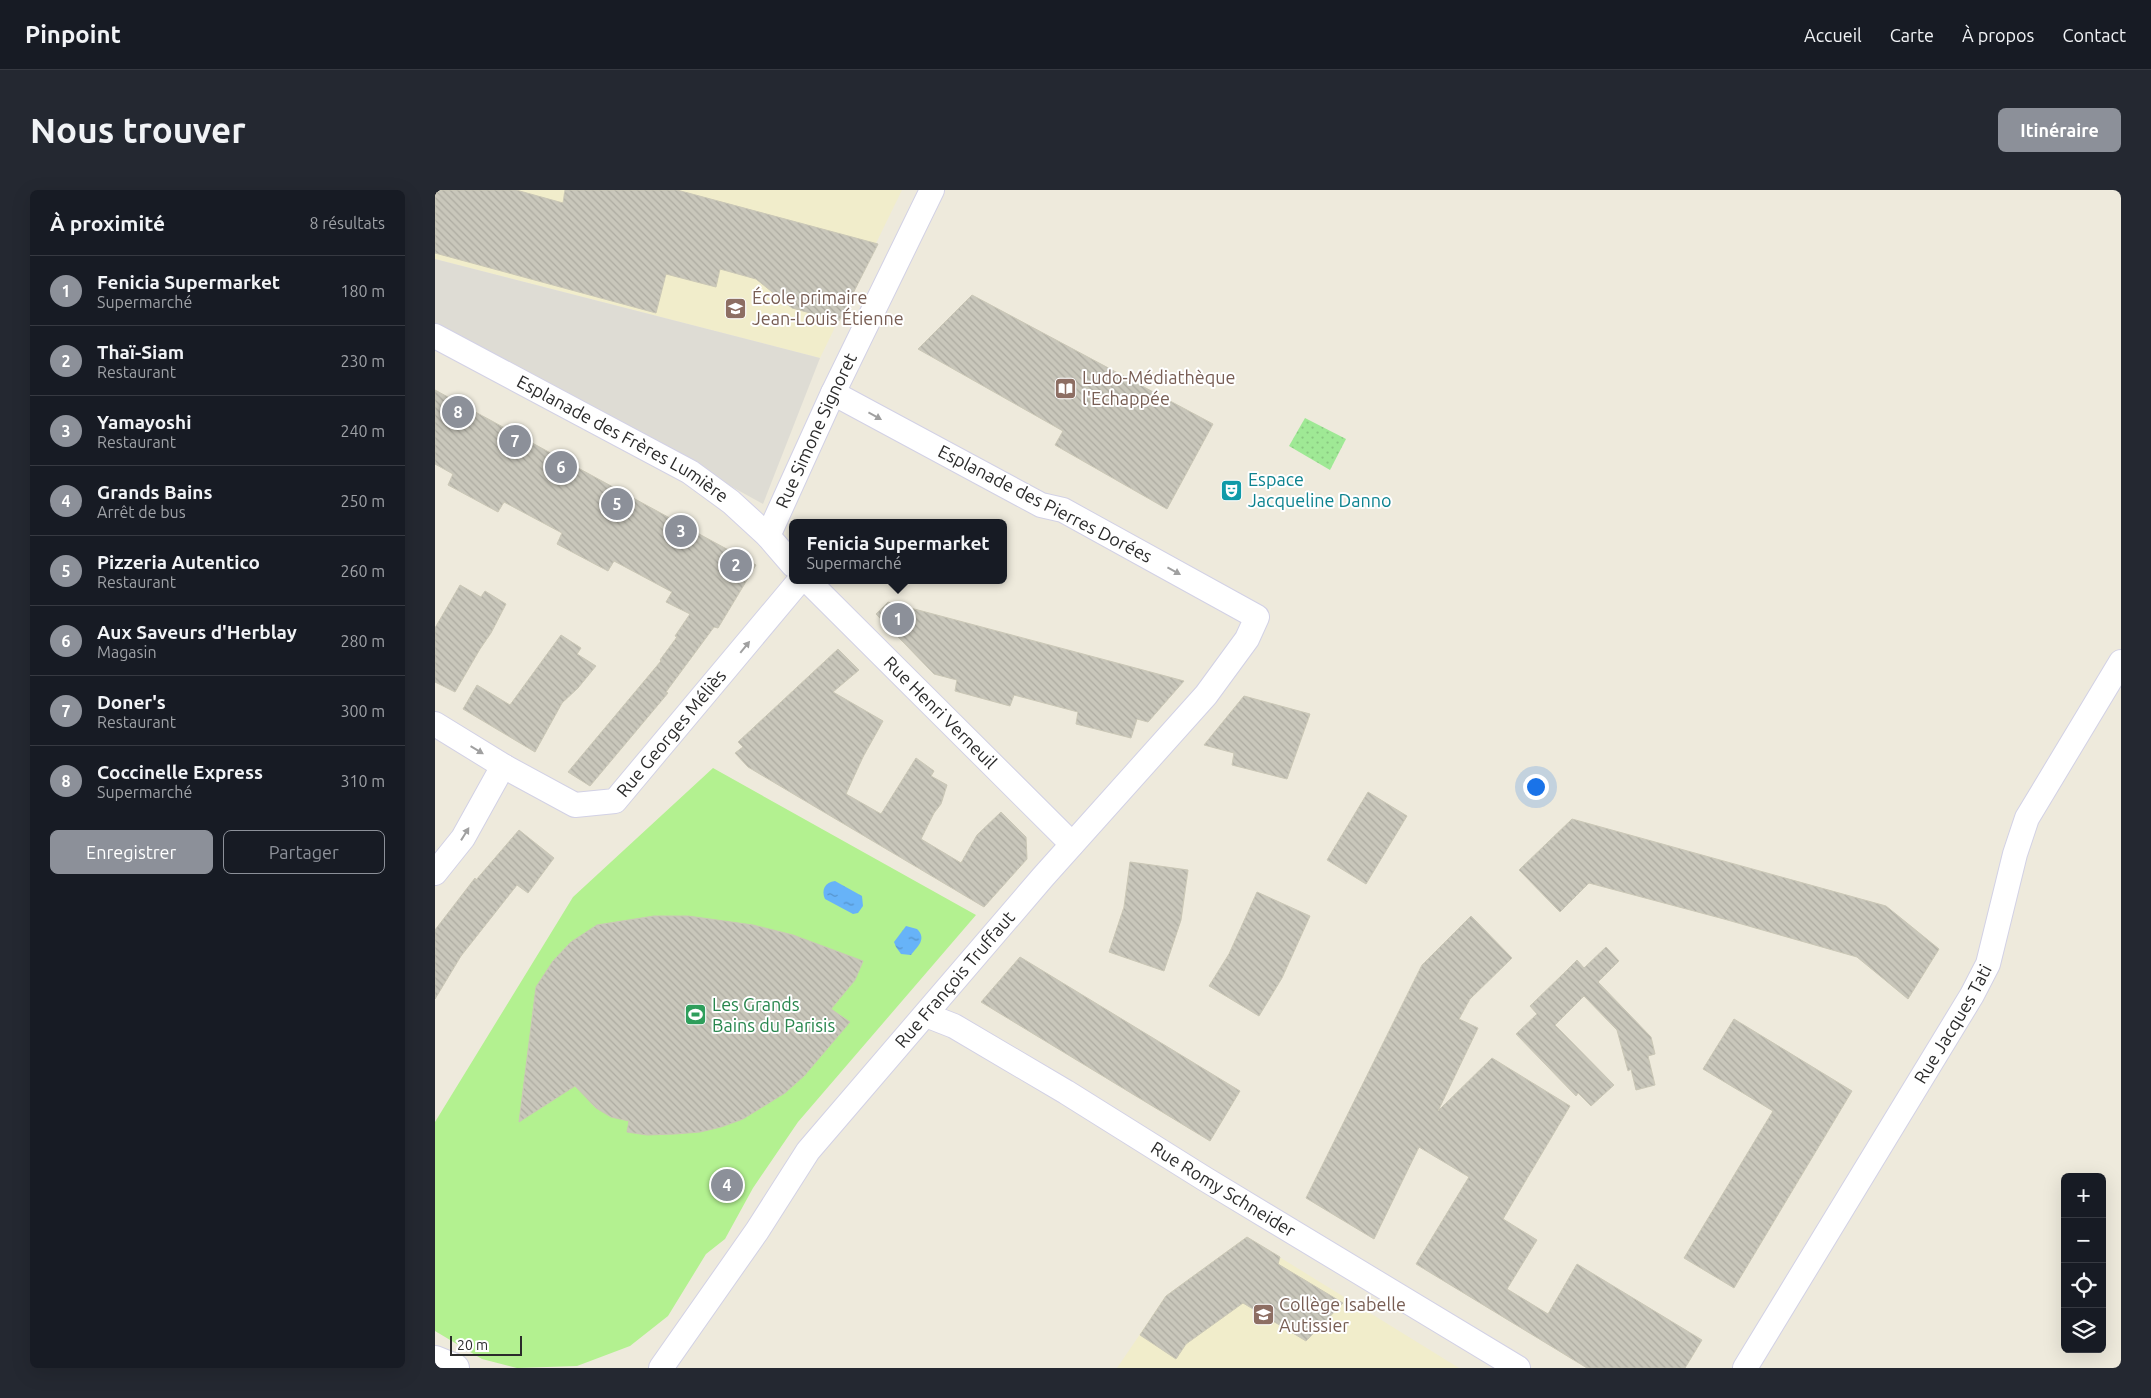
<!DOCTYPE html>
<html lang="fr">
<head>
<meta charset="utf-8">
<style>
  :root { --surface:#171b24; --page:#242831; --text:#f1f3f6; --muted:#9ea1a6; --line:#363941; --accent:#8c9099 }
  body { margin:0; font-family:Ubuntu,sans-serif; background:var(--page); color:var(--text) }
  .controls { position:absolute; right:15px; bottom:15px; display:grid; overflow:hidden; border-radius:8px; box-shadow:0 5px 20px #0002 }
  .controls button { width:45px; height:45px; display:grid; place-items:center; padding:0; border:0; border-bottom:1px solid var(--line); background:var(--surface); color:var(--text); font:25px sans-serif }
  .scale { position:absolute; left:15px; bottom:12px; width:72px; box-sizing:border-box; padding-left:5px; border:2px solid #2b2b2b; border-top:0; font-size:14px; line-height:18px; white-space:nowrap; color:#2b2b2b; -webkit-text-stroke:4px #fff; paint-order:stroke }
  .you { position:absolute; left:1100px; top:596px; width:18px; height:18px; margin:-12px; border:4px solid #fff; border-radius:50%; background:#1a73e8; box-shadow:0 0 0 8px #1a73e833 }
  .badge { display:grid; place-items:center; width:32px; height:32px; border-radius:50%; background:var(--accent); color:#fff; font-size:16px; font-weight:700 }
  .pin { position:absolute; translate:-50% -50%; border:2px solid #fff; box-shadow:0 1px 5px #0006 }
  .popup { position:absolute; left:354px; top:329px; width:218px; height:65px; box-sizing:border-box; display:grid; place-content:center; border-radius:8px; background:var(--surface); filter:drop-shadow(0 1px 4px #0005); font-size:16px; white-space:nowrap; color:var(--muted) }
  .popup b { font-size:19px; color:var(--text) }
  .popup::after { content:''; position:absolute; left:50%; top:100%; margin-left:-10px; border:10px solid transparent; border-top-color:var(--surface) }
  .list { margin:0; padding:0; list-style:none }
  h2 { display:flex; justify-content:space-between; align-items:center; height:65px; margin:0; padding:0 20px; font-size:21px }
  h2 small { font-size:16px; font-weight:400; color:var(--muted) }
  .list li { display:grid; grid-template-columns:32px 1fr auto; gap:15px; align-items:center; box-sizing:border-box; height:70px; padding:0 20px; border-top:1px solid var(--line) }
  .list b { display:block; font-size:19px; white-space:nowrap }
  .list p { margin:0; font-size:16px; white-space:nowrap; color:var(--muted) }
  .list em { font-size:16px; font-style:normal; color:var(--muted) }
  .actions { display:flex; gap:10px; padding:15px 20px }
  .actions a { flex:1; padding:11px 0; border:1px solid var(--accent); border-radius:8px; text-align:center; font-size:18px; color:var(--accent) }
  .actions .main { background:var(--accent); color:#fff }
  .icon { flex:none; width:28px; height:28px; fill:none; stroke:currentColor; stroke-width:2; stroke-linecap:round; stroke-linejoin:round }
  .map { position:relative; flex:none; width:1686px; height:1178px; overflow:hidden; border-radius:8px }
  header { display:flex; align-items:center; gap:30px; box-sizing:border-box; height:70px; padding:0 25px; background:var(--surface); border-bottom:1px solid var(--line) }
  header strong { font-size:24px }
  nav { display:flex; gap:28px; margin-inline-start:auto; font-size:18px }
  .intro { display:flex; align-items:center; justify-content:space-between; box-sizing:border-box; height:120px; padding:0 30px }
  h1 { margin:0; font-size:35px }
  .button { padding:12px 22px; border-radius:8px; background:var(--accent); color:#fff; font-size:18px; font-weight:700 }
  main { display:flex; gap:30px; padding:0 30px }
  aside { flex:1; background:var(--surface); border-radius:8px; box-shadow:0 5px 20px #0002 }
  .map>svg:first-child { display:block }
  .education { fill:#f1edcb }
  .park { fill:url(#park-dots) }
  .pitch { fill:#b3f190 }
  .plaza { fill:#dedcd4 }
  .water { fill:url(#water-ripples) }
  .building { fill:url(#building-back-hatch); stroke:#cac7b6 }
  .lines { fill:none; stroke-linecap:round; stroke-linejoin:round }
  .street-casing { stroke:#d2d1e5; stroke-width:26 }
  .secondary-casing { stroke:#d2d1e5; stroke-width:30 }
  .street { stroke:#fff; stroke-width:24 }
  .secondary { stroke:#fff; stroke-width:28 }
  .oneway { fill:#a0a0a0 }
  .labels { text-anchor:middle; stroke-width:4; stroke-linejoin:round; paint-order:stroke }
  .education-label { font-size:18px; fill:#785e54; stroke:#fff; text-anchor:start }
  .street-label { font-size:18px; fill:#2b2b2b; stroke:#fff }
  .culture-label { font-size:18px; fill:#0d838f; stroke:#fff; text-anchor:start }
  .leisure-label { font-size:18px; fill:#27864d; stroke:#fff; text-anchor:start }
</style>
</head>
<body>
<header>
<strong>Pinpoint</strong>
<nav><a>Accueil</a><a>Carte</a><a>À propos</a><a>Contact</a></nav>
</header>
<div class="intro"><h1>Nous trouver</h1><a class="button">Itinéraire</a></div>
<main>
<aside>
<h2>À proximité<small>8 résultats</small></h2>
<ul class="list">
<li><span class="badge">1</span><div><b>Fenicia Supermarket</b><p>Supermarché</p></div><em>180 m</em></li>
<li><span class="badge">2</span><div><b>Thaï-Siam</b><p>Restaurant</p></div><em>230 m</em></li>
<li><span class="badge">3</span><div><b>Yamayoshi</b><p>Restaurant</p></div><em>240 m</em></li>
<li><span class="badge">4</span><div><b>Grands Bains</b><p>Arrêt de bus</p></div><em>250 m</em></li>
<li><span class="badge">5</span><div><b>Pizzeria Autentico</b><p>Restaurant</p></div><em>260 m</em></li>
<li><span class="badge">6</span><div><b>Aux Saveurs d'Herblay</b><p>Magasin</p></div><em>280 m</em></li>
<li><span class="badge">7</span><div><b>Doner's</b><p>Restaurant</p></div><em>300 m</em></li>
<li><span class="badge">8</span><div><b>Coccinelle Express</b><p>Supermarché</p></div><em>310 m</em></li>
</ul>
<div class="actions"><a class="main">Enregistrer</a><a>Partager</a></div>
</aside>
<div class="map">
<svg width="1686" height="1178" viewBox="0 0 1686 1178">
  <defs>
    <pattern id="park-dots" width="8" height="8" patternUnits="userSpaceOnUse" patternTransform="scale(1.25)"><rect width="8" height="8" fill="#9fe995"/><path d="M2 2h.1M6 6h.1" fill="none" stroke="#89c881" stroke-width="1.8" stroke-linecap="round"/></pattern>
    <pattern id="water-ripples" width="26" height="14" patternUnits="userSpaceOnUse" patternTransform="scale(1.25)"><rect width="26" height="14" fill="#67b3f8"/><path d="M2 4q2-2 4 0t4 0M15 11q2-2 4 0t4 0" fill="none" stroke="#5592c9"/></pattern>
    <pattern id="building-back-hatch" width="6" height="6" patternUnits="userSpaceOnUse" patternTransform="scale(1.25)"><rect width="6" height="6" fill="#c9c7bb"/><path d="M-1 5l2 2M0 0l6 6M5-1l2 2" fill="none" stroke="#adaba1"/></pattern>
  </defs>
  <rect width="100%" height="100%" fill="#eeeadc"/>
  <path class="education" d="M 0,0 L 467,0 L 385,168 L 0,69 Z
    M 812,1047 L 1024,1178 L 682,1178 L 731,1106 Z"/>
  <path class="park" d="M 870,228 L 911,249 L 895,280 L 854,256 Z"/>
  <path class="pitch" d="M 278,578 L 541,725 L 363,932 L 318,998 L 290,1049 L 271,1064 L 233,1126 L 195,1156 L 142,1176 L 82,1178 L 47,1169 L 0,1141 L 0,932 L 138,707 Z"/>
  <path class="plaza" d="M 0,69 L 385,168 L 328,314 L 0,133 Z"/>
  <path class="water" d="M 400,691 L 427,706 L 428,716 L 423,723 L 418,724 L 390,709 C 386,700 390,692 400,691 Z
    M 471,736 L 482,739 C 492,749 483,756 476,765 L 466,764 L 461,757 L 459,752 Z"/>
  <path class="building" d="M 0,0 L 81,0 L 128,13 L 130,0 L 242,0 L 443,54 L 404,131 L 357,118 L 321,89 L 285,79 L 281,97 L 231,84 L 221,123 L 0,63 Z
    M 537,105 L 778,234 L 732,319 L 620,255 L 628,241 L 483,159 Z
    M 0,200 L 321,375 L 283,438 L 279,437 L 231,502 L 233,503 L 155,596 L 133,582 L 226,471 L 225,470 L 242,447 L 240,446 L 255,424 L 231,412 L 237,402 L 179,371 L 173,381 L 122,354 L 127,343 L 69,312 L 63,322 L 13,295 L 18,284 L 0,274 Z
    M 25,395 L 46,407 L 50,401 L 71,414 L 56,443 L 45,459 L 20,502 L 0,492 L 0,438 Z
    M 453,412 L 693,476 L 749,491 L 713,532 L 702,529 L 696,548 L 641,534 L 643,522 L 579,505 L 575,516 L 520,501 L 522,490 L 499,484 L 441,424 Z
    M 126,445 L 146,458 L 142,464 L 161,476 L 143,498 L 127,513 L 100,562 L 28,519 L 42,495 L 75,515 Z
    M 403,459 L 424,480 L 398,502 L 448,531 L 428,567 L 411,604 L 446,624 L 481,568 L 499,581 L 496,586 L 512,595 L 506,614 L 499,623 L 486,649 L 526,673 L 542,645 L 566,622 L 591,647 L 592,669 L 549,717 L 313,577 L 300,563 L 308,557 L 303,552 Z
    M 809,506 L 875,524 L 852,589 L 797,575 L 799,563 L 769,555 Z
    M 933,602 L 972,626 L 931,694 L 892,670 Z
    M 1137,629 L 1451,716 L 1504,759 L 1473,809 L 1422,767 L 1289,729 L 1154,693 L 1125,722 L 1084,680 Z
    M 84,640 L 119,668 L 93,703 L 82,695 L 26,766 L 0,809 L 0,740 L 40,688 L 41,690 Z
    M 695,672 L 753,680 L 746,730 L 729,781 L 674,762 L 689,717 Z
    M 822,702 L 875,726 L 847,788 L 824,826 L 774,796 L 794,764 Z
    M 219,726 L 253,726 L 318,735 L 358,745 L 428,771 L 420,790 L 396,819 L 415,832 L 369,886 L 350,903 L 308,929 L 286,937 L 265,942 L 240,944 L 212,945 L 192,942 L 194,931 L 176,927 L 161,918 L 140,896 L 84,932 L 101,797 L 118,771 L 136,752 L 162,735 Z
    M 1036,726 L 1077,768 L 1035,809 L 1024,829 L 1043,838 L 1003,921 L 1057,868 L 1135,916 L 1068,1029 L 1102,1050 L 1072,1099 L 1113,1124 L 1142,1074 L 1267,1150 L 1250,1178 L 1152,1178 L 981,1074 L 1034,987 L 984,957 L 939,1049 L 871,1008 L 987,775 Z
    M 1171,757 L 1184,771 L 1163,792 L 1216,847 L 1220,864 L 1213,866 L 1220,895 L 1201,900 L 1196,879 L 1193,881 L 1182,840 L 1149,806 L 1120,835 L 1179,895 L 1156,916 L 1143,903 L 1141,906 L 1081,844 L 1102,824 L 1095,816 L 1128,784 L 1142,770 L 1149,778 Z
    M 585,767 L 805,901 L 775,951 L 546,812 Z
    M 1299,829 L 1417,901 L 1299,1098 L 1249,1068 L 1338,921 L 1268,879 Z
    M 812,1047 L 845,1067 L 843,1074 L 908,1113 L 871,1151 L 808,1113 L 751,1154 L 741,1169 L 705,1145 L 731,1106 Z"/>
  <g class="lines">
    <defs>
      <g id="street">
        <path id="s1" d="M 0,146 L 255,282 L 296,312 L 333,346 L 358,375"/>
        <path id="s2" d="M 333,346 L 398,203 L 497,0"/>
        <path id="s3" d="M 372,390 L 637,654"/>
        <path id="s4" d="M 0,534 L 70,577 L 140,615 L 180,611 L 365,390"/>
        <path d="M 0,683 L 28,648 L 63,585 L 70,577"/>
        <path id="s5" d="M 491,825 L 519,836 L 631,902 L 770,989 L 1083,1178"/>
        <path id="s6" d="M 226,1178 L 322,1041 L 373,961 L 608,687 L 771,505 L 812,449 L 822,427 L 628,320 L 606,315 L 398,203"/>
        <path id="s7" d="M 1310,1178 L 1537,805 L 1553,774 L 1580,664 L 1592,628 L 1686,472"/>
      </g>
      <path id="secondary" d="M 0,1170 L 20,1178"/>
    </defs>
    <use href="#street" class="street-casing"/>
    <use href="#secondary" class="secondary-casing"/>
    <use href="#street" class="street"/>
    <use href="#secondary" class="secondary"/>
  </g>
  <defs><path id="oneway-solid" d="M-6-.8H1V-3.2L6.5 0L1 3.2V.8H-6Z" transform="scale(1.25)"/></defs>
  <g class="oneway">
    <use href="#oneway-solid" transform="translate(440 226) rotate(29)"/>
    <use href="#oneway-solid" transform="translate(739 381) rotate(29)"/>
    <use href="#oneway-solid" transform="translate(310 457) rotate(-51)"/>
    <use href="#oneway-solid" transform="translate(42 560) rotate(31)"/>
    <use href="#oneway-solid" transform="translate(30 644) rotate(-58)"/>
  </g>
  <defs>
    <symbol id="school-square" viewBox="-11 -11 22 22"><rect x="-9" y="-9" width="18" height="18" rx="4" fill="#8d6e63" stroke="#fff"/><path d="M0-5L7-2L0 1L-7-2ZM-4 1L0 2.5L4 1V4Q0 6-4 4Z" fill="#fff"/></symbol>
    <symbol id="library-square" viewBox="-11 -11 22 22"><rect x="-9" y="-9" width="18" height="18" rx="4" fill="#8d6e63" stroke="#fff"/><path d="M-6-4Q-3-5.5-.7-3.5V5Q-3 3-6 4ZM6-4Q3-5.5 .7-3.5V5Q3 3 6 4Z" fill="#fff"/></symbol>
    <symbol id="theatre-square" viewBox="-11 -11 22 22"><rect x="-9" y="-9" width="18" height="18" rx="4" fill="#0f9aa8" stroke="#fff"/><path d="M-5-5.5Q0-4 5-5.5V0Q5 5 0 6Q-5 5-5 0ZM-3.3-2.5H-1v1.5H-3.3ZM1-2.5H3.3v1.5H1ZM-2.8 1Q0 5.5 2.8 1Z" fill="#fff"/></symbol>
    <symbol id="stadium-square" viewBox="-11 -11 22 22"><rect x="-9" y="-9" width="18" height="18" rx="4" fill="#2e9e5b" stroke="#fff"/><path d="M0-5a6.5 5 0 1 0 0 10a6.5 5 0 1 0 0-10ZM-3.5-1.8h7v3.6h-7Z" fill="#fff"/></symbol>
  </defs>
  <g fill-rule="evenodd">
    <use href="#school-square" x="288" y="106" width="25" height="25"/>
    <use href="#library-square" x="618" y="186" width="25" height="25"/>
    <use href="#theatre-square" x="784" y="288" width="25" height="25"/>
    <use href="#stadium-square" x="248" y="812" width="25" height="25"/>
    <use href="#school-square" x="816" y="1112" width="25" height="25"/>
  </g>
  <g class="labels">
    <g class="education-label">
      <text x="317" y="114">École primaire<tspan x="317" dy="21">Jean-Louis Étienne</tspan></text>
      <text x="647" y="194">Ludo-Médiathèque<tspan x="647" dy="21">l'Echappée</tspan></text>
      <text x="844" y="1121">Collège Isabelle<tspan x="844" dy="21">Autissier</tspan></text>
    </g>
    <g class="street-label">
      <text dy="6" stroke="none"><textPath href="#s2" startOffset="116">Rue Simone Signoret</textPath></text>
      <text dy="6" stroke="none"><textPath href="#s1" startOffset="214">Esplanade des Frères Lumière</textPath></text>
      <text transform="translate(610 314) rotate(27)" y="6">Esplanade des Pierres Dorées</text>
      <text dy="6" stroke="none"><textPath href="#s3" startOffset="188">Rue Henri Verneuil</textPath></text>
      <text dy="6" stroke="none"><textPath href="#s4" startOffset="290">Rue Georges Méliès</textPath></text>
      <text dy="6" stroke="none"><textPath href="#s6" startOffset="488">Rue François Truffaut</textPath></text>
      <text dy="6" stroke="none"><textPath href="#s7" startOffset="402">Rue Jacques Tati</textPath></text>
      <text dy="6" stroke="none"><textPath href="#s5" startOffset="345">Rue Romy Schneider</textPath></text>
    </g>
    <g class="culture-label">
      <text x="813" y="296">Espace<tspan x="813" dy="21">Jacqueline Danno</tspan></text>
    </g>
    <g class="leisure-label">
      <text x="277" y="821">Les Grands<tspan x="277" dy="21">Bains du Parisis</tspan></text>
    </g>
  </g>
</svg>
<div class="controls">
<button>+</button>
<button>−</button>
<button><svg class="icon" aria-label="locate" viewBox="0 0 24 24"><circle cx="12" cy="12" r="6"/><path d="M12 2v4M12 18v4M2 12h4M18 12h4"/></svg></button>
<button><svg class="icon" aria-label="layers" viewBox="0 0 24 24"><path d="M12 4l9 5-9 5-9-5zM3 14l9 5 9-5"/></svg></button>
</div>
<div class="scale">20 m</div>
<div class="you"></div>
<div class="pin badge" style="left:463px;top:429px">1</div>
<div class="popup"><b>Fenicia Supermarket</b>Supermarché</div>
<div class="pin badge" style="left:301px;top:375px">2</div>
<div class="pin badge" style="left:246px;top:341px">3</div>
<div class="pin badge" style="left:292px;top:995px">4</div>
<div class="pin badge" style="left:182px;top:314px">5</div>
<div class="pin badge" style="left:126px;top:277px">6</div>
<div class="pin badge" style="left:80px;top:251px">7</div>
<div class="pin badge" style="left:23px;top:222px">8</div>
</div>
</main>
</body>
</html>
